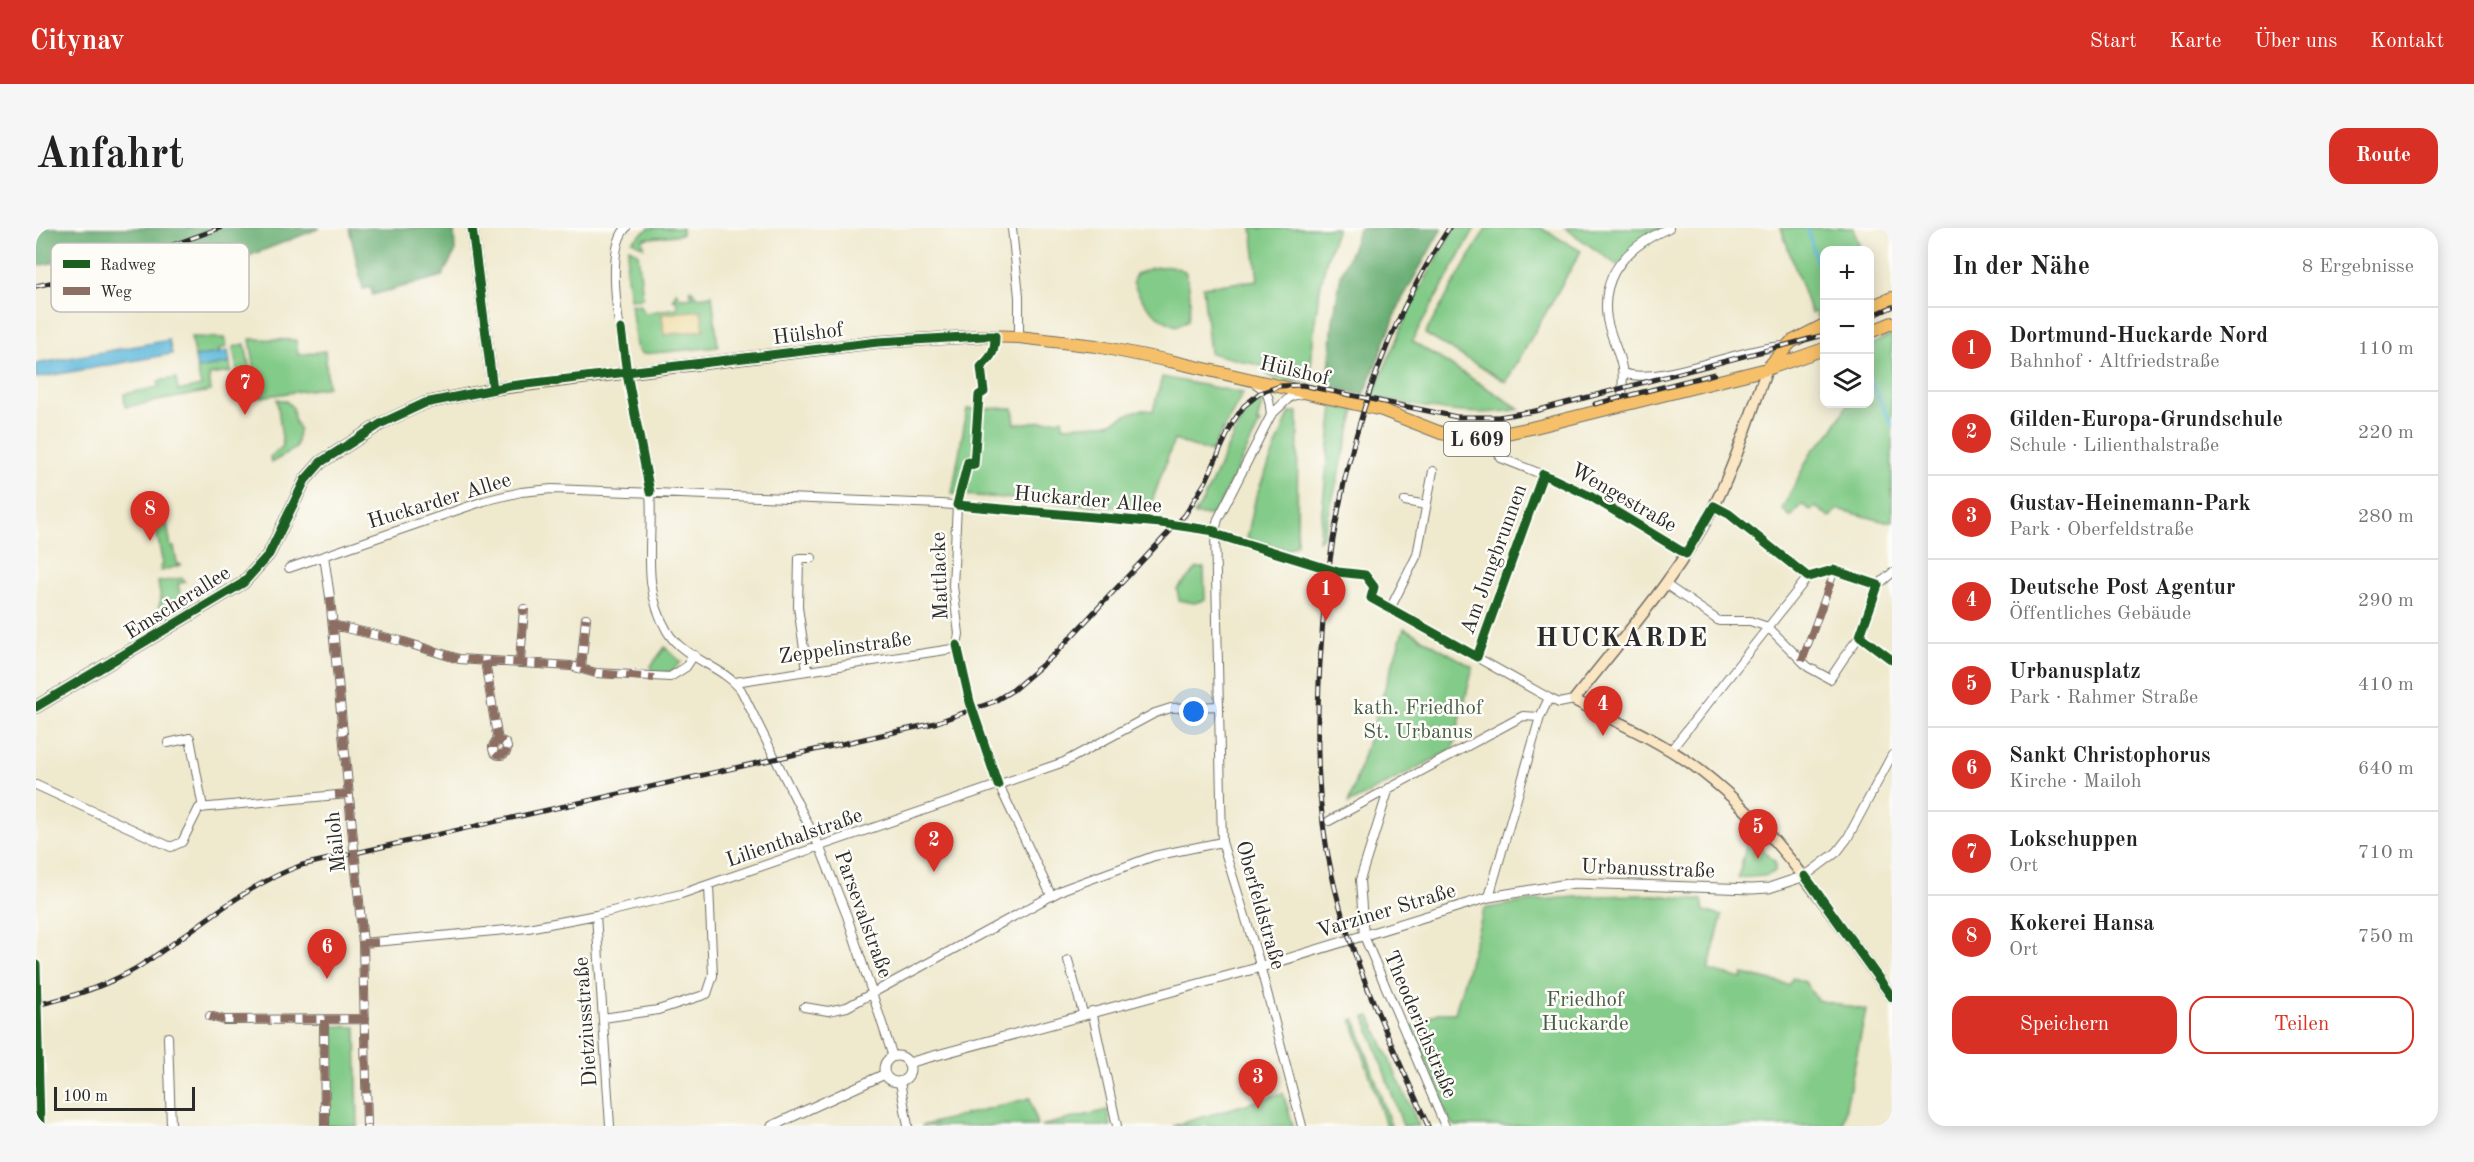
<!DOCTYPE html>
<html lang="de">
<head>
<meta charset="utf-8">
<style>
  :root { --surface:#fff; --page:#f6f6f6; --text:#222; --muted:#767676; --line:#e0e0e0; --accent:#d93025 }
  body { margin:0; font-family:"Old Standard TT",serif; background:var(--page); color:var(--text) }
  .controls { position:absolute; right:18px; top:18px; display:grid; overflow:hidden; border-radius:12px; box-shadow:0 3px 15px #0003 }
  .controls button { width:54px; height:54px; display:grid; place-items:center; padding:0; border:0; border-bottom:2px solid var(--line); background:var(--surface); color:var(--text); font:30px sans-serif }
  .scale { position:absolute; left:18px; bottom:15px; width:141px; box-sizing:border-box; padding-left:6px; border:3px solid #2b2b2b; border-top:0; font-size:16px; line-height:21px; white-space:nowrap; color:#2b2b2b; -webkit-text-stroke:4px #fdfcf7; paint-order:stroke }
  .you { position:absolute; left:1158px; top:484px; width:21px; height:21px; margin:-15px; border:4px solid #fff; border-radius:50%; background:#1a73e8; box-shadow:0 0 0 9px #1a73e833 }
  .badge { display:grid; place-items:center; width:39px; height:39px; border-radius:50%; background:var(--accent); color:#fff; font-size:20px; font-weight:700 }
  .pin { position:absolute; translate:-50% -50px; filter:drop-shadow(0 2px 3px #0008) }
  .pin::after { content:''; position:absolute; top:32px; width:21px; height:18px; background:inherit; clip-path:polygon(0 0,100% 0,50% 100%) }
  .list { margin:0; padding:0; list-style:none }
  h2 { display:flex; justify-content:space-between; align-items:center; height:78px; margin:0; padding:0 24px; font-size:26px }
  h2 small { font-size:20px; font-weight:400; color:var(--muted) }
  .list li { display:grid; grid-template-columns:39px 1fr auto; gap:18px; align-items:center; box-sizing:border-box; height:84px; padding:0 24px; border-top:2px solid var(--line) }
  .list b { display:block; font-size:22px; white-space:nowrap }
  .list p { margin:0; font-size:20px; white-space:nowrap; color:var(--muted) }
  .list em { font-size:20px; font-style:normal; color:var(--muted) }
  .actions { display:flex; gap:12px; padding:18px 24px }
  .actions a { flex:1; padding:14px 0; border:2px solid var(--accent); border-radius:18px; text-align:center; font-size:21px; color:var(--accent) }
  .actions .main { background:var(--accent); color:#fff }
  .icon { flex:none; width:33px; height:33px; fill:none; stroke:currentColor; stroke-width:2; stroke-linecap:round; stroke-linejoin:round }
  .map { position:relative; flex:none; width:1856px; height:898px; overflow:hidden; border-radius:18px }
  header { display:flex; align-items:center; gap:36px; box-sizing:border-box; height:84px; padding:0 30px; background:var(--accent); color:#fff }
  header strong { font-size:28px }
  nav { display:flex; gap:33px; margin-inline-start:auto; font-size:21px }
  .intro { display:flex; align-items:center; justify-content:space-between; box-sizing:border-box; height:144px; padding:0 36px }
  h1 { margin:0; font-size:42px }
  .button { padding:15px 27px; border-radius:18px; background:var(--accent); color:#fff; font-size:21px; font-weight:700 }
  main { display:flex; gap:36px; padding:0 36px }
  aside { flex:1; background:var(--surface); border-radius:18px; box-shadow:0 3px 15px #0003 }
  .map>svg:first-child { display:block }
  .green { fill:#83cb88; stroke:#577b5a; stroke-width:1.5 }
  .forest { fill:#6aaf74; stroke:#4a6d50; stroke-width:1.5 }
  .sand { fill:#eeda9e; stroke:#8c8264; stroke-width:1.5 }
  .water { fill:#5db8db; stroke:#447283; stroke-width:1.5 }
  .lines { fill:none; stroke-linecap:round; stroke-linejoin:round }
  .stream { stroke:#5db8db; stroke-width:3 }
  .pedestrian-casing { stroke:#706e64; stroke-width:8 }
  .minor-casing { stroke:#706e64; stroke-width:10 }
  .tertiary-casing { stroke:#706e64; stroke-width:11 }
  .secondary-casing { stroke:#706e64; stroke-width:13 }
  .primary-casing { stroke:#706e64; stroke-width:14 }
  .pedestrian { stroke:#fff; stroke-width:6 }
  .minor { stroke:#fff; stroke-width:8 }
  .tertiary { stroke:#fff; stroke-width:9 }
  .secondary { stroke:#fbe6c4; stroke-width:10 }
  .primary { stroke:#f6c06b; stroke-width:12 }
  .rail-casing { stroke:#2b2b2b; stroke-width:5 }
  .rail { stroke:#fdfcf7; stroke-width:3; stroke-dasharray:9; stroke-linecap:butt }
  .quiet { stroke:#8d6e63; stroke-width:8; stroke-dasharray:15 8; stroke-linecap:butt }
  .cycleway-casing { stroke:#fdfcf7; stroke-width:13 }
  .cycleway { stroke:#1b5e20; stroke-width:9 }
  .labels { text-anchor:middle; stroke-width:5; stroke-linejoin:round; paint-order:stroke }
  .shield { fill:#fdfcf7; stroke:#6a6a68; stroke-width:1.5 }
  .shield-label { font-size:20px; font-weight:bold; fill:#2b2b2b }
  .street-label { font-size:21px; fill:#2b2b2b; stroke:#fdfcf7 }
  .park-label { font-size:21px; fill:#455b47; stroke:#fdfcf7 }
  .district-label { font-size:27px; font-weight:bold; letter-spacing:1.5px; fill:#2b2b2b; stroke:#fdfcf7 }
  .key { fill:#fdfcf7; stroke:#bebdba; stroke-width:1.5 }
  .key-label { font-size:16px; fill:#2b2b2b }
</style>
</head>
<body>
<header>
<strong>Citynav</strong>
<nav><a>Start</a><a>Karte</a><a>Über uns</a><a>Kontakt</a></nav>
</header>
<div class="intro"><h1>Anfahrt</h1><a class="button">Route</a></div>
<main>
<div class="map">
<svg width="1856" height="898" viewBox="0 0 1856 898">
  <rect width="100%" height="100%" fill="#fdfcf7"/>
  <filter id="ink" filterUnits="userSpaceOnUse"><feTurbulence type="fractalNoise" baseFrequency=".0167" numOctaves="2"/><feDisplacementMap in="SourceGraphic" scale="12" xChannelSelector="R" yChannelSelector="G"/><feConvolveMatrix kernelMatrix="1 2 1 2 8 2 1 2 1" color-interpolation-filters="sRGB"/></filter>
  <filter id="wash" filterUnits="userSpaceOnUse"><feTurbulence type="fractalNoise" baseFrequency=".008" numOctaves="4" result="noise"/><feDisplacementMap in="SourceGraphic" scale="24" xChannelSelector="R" yChannelSelector="G"/><feGaussianBlur stdDeviation="1.35" result="paint"/><feColorMatrix in="noise" values="0 0 0 0 0 0 0 0 0 0 0 0 0 0 0 0 0 1.4 0 .05"/><feComposite in="paint" operator="in"/></filter>
  <g filter="url(#wash)">
    <rect width="100%" height="100%" fill="#efe9ce"/>
    <path class="green" d="M 613,0 L 646,0 L 646,6 L 607,11 L 608,19 L 596,13 Z
      M 1216,0 L 1301,0 C 1282,50 1277,100 1274,153 L 1248,153 L 1234,149 L 1226,138 L 1174,125 L 1167,59 L 1222,52 Z
      M 1418,0 L 1439,0 L 1376,113 L 1484,181 C 1433,191 1386,179 1336,169 L 1376,75 Z
      M 1450,0 L 1505,0 L 1545,23 L 1470,154 L 1389,106 Z
      M 1529,0 L 1633,0 L 1581,37 Z
      M 1745,0 L 1817,0 L 1825,22 L 1788,22 L 1788,87 L 1781,90 L 1780,84 L 1775,85 Z
      M 593,20 L 602,25 L 607,70 L 594,71 L 590,41 Z
      M 1135,38 L 1149,43 C 1155,60 1155,74 1152,92 L 1141,98 C 1121,92 1103,73 1097,53 L 1100,46 L 1115,40 Z
      M 655,61 L 661,69 L 676,67 L 682,119 L 606,126 L 600,118 L 595,76 L 603,77 L 609,85 L 641,80 L 640,71 L 637,72 L 640,64 L 645,70 L 657,69 L 653,63 Z
      M 1856,107 L 1856,293 L 1846,293 L 1802,281 L 1794,289 L 1779,279 L 1775,283 L 1766,276 L 1755,289 L 1746,281 L 1776,223 L 1793,207 L 1812,176 L 1834,176 L 1834,117 Z
      M 155,109 L 188,110 L 191,119 L 183,121 L 183,125 L 159,129 Z
      M 214,111 L 260,112 L 262,127 L 289,123 L 292,159 L 218,170 L 218,163 L 222,162 Z
      M 209,116 L 215,147 L 202,149 L 197,119 Z
      M 194,135 L 195,144 L 173,147 L 175,163 L 89,179 L 88,166 L 123,159 L 122,153 L 140,150 L 142,163 L 165,158 L 161,141 Z
      M 1126,149 L 1207,165 L 1175,224 L 1138,212 L 1113,282 L 916,266 L 931,181 L 977,180 L 979,196 L 1026,191 L 1027,198 C 1042,197 1057,197 1072,195 C 1091,191 1094,178 1117,183 Z
      M 1224,170 L 1226,176 L 1221,194 L 1224,195 L 1182,280 L 1175,287 L 1158,287 C 1180,257 1198,188 1224,170 Z
      M 241,171 L 250,173 L 257,180 L 258,192 L 263,201 L 260,220 L 235,235 L 234,229 L 247,218 Z
      M 1297,178 L 1319,182 L 1287,309 L 1283,313 Z
      M 1254,184 L 1262,184 L 1261,316 L 1252,321 L 1211,311 L 1220,268 Z
      M 130,289 L 135,319 L 138,319 L 141,335 L 145,337 L 125,343 L 124,338 L 127,337 L 118,291 Z
      M 1161,340 L 1168,340 L 1169,372 L 1158,375 L 1143,372 L 1141,361 Z
      M 146,350 L 149,354 L 142,356 L 145,371 L 152,370 L 152,374 L 126,389 L 122,382 L 125,372 L 122,354 Z
      M 1368,400 L 1437,439 L 1417,521 L 1312,576 Z
      M 629,419 L 645,434 L 635,444 L 616,446 L 615,438 Z
      M 1713,607 L 1739,634 L 1739,644 L 1728,648 L 1702,650 Z
      M 1619,667 L 1666,672 L 1668,683 L 1686,688 L 1672,742 L 1706,751 L 1707,746 L 1753,757 L 1756,750 L 1769,754 L 1781,772 L 1830,782 L 1806,898 L 1419,898 L 1413,891 L 1405,871 L 1406,867 L 1374,800 L 1401,785 L 1419,785 L 1448,681 C 1505,669 1561,667 1619,667 Z
      M 1334,788 L 1383,898 L 1367,898 L 1329,789 Z
      M 1319,791 L 1355,898 L 1350,898 L 1316,792 Z
      M 293,798 L 320,799 L 322,898 L 291,898 L 291,800 Z
      M 1247,865 L 1257,898 L 1137,898 Z
      M 994,870 L 1001,898 L 885,898 Z
      M 1072,882 L 1075,898 L 1004,898 Z"/>
    <path class="forest" d="M 0,0 L 284,0 L 157,50 L 113,58 L 68,24 L 0,38 Z
      M 313,0 L 418,0 L 419,24 L 406,48 L 336,67 L 335,59 L 327,61 Z
      M 1324,0 L 1406,0 L 1365,73 L 1328,167 L 1292,158 L 1297,92 L 1305,47 Z"/>
    <path class="sand" d="M 665,82 L 668,102 L 628,107 L 626,86 Z"/>
    <path class="water" d="M 133,112 L 136,126 L 0,150 L 0,136 Z
      M 192,123 L 194,135 L 161,141 L 159,129 Z"/>
    <g class="lines">
      <path class="stream" d="M 1771,0 L 1788,58
        M 1834,151 L 1856,197"/>
    </g>
  </g>
  <g filter="url(#ink)">
    <g class="lines">
      <defs>
        <path id="pedestrian" d="M 1824,408 L 1842,357
          M 1766,433 L 1799,342"/>
        <path id="minor" d="M 590,0 C 556,35 610,213 614,264 C 618,313 604,356 631,403 C 647,431 686,437 705,462 L 784,620 L 811,688 L 857,829
          M 976,0 L 983,69 L 983,109
          M 1587,145 C 1624,158 1703,120 1749,118
          M 1220,156 C 1234,165 1233,171 1235,187
          M 1266,166 L 1255,168 L 1235,187 L 1182,291 L 1179,303 L 1186,614 L 1222,730 L 1266,898
          M 1587,177 C 1585,165 1588,152 1586,140 C 1583,123 1574,108 1571,91 C 1564,45 1594,17 1633,0
          M 1455,209 L 1465,230 L 1540,260 L 1650,326
          M 1369,273 L 1390,277
          M 1678,278 L 1693,286 L 1772,349
          M 1179,306 L 1196,311
          M 288,328 L 294,369 L 327,715 L 331,898
          M 253,340 L 448,273 L 485,264 L 516,261 L 905,276 L 1125,295 L 1179,303
          M 1772,349 L 1797,342 L 1842,357 L 1856,345
          M 1629,356 L 1683,393 L 1714,393 L 1732,399 L 1772,439 L 1794,451 L 1808,430
          M 1335,370 L 1513,470 L 1523,475 L 1538,472
          M 1354,381 L 1381,327 L 1397,243
          M 297,397 L 365,413 L 423,431 L 535,438 L 560,445 L 634,449 L 650,439 L 658,427
          M 1441,429 L 1507,246
          M 1808,429 L 1824,408 L 1856,432
          M 449,433 L 462,513
          M 484,433 L 488,381
          M 545,440 L 550,390
          M 771,442 L 762,379 L 763,330 L 776,330
          M 699,454 L 916,421 L 921,417 L 923,406 L 917,358 L 921,277
          M457 520a7 7 0 1 1 14 0a7 7 0 1 1-14 0Z
          M 132,515 L 154,510 L 167,580
          M 1635,522 L 1772,349
          M 0,557 L 135,619 L 146,614 L 163,580 L 312,566
          M 963,557 L 1015,667
          M 1353,560 L 1324,652 L 1328,708 L 1409,898
          M 1293,593 L 1487,488 L 1504,489
          M 1769,648 L 1801,624 L 1811,611 L 1856,527
          M 1453,669 L 1504,489 L 1513,470
          M 560,687 L 574,898
          M 327,715 L 492,700 L 560,687 L 645,666 L 1028,534 L 1119,485 L 1135,480 L 1183,478
          M 1032,732 L 1047,785
          M 768,779 L 792,783 L 811,779 L 1028,661 L 1118,628 L 1186,614
          M 1056,783 L 1081,898
          M 174,788 L 188,792 L 329,791
          M 567,790 L 622,782 L 671,766 L 677,748 L 673,658
          M 288,792 L 289,898
          M 132,809 L 135,898
          M 864,854 L 872,898"/>
        <path id="tertiary" d="M 0,737 L 4,898
          M848 841a13 13 0 1 1 26 0a13 13 0 1 1-26 0Z
          M 872,835 L 1225,739 L 1453,669 L 1538,655 L 1716,661 L 1733,660 L 1769,648
          M 736,898 L 849,846"/>
        <path id="secondary" d="M 436,0 L 457,161
          M 1731,141 C 1714,187 1700,235 1678,278 C 1642,349 1586,410 1538,472 C 1577,492 1618,510 1654,535 C 1739,596 1795,686 1856,769"/>
        <path id="primary" d="M 1834,79 L 1856,70
          M 1834,104 L 1856,95
          M 1731,141 L 1755,114 L 1788,97
          M 0,479 L 207,355 L 233,326 L 269,252 L 285,234 L 346,195 L 389,175 L 457,161 L 842,114 L 947,108 L 983,109 L 1060,118 L 1134,133 L 1346,182 L 1405,205 L 1442,211 L 1495,200 L 1731,141 L 1788,121"/>
      </defs>
      <use href="#pedestrian" class="pedestrian-casing"/>
      <use href="#minor" class="minor-casing"/>
      <use href="#tertiary" class="tertiary-casing"/>
      <use href="#secondary" class="secondary-casing"/>
      <use href="#primary" class="primary-casing"/>
      <use href="#pedestrian" class="pedestrian"/>
      <use href="#minor" class="minor"/>
      <use href="#tertiary" class="tertiary"/>
      <use href="#secondary" class="secondary"/>
      <use href="#primary" class="primary"/>
      <defs>
        <path id="rail" d="M 0,58 L 59,45 L 184,0
          M 1834,89 L 1856,79
          M 1559,176 L 1678,146
          M 0,777 C 33,770 69,758 99,741 C 156,706 202,660 266,637 L 899,495 L 957,474 L 977,462 L 1019,426 L 1149,287 L 1170,253 L 1197,194 L 1208,178 L 1224,165 L 1244,158 L 1266,157 L 1421,189 L 1462,189 L 1499,183 L 1788,107
          M 1392,898 C 1356,816 1315,735 1296,647 C 1280,577 1280,506 1284,435 C 1292,282 1328,130 1413,0"/>
      </defs>
      <use href="#rail" class="rail-casing"/>
      <use href="#rail" class="rail"/>
      <path class="quiet" d="M 294,369 L 327,715 L 331,898
        M 297,397 L 365,413 L 423,431 L 535,438 L 560,445 L 618,450
        M 449,433 L 462,513
        M 484,433 L 488,381
        M 1766,433 L 1799,342
        M 545,440 L 550,390
        M457 520a7 7 0 1 1 14 0a7 7 0 1 1-14 0Z
        M 299,567 L 312,566
        M 327,715 L 344,714
        M 174,788 L 188,792 L 329,791
        M 288,792 L 289,898"/>
      <defs>
        <path id="cycleway" d="M 436,0 L 457,161
          M 585,101 L 591,146 L 614,264
          M 921,417 L 934,474 L 962,557
          M 0,479 L 207,355 L 233,326 L 269,252 L 285,234 L 346,195 L 389,175 L 474,158 L 842,114 L 947,108 L 959,108 C 959,124 956,128 945,139 L 948,164 L 943,167 L 938,237 L 932,234 L 921,277 L 1125,295 L 1179,303 L 1179,306 L 1302,344 L 1329,347 L 1338,359 L 1335,370 L 1441,429 L 1507,246 L 1554,268 L 1650,326 L 1678,278 L 1693,286 L 1772,349 L 1797,342 L 1842,357 L 1824,408 L 1856,432
          M 1769,648 L 1856,769
          M 0,737 L 4,898"/>
      </defs>
      <use href="#cycleway" class="cycleway-casing"/>
      <use href="#cycleway" class="cycleway"/>
    </g>
  </g>
  <g class="labels">
    <rect class="shield" x="1408" y="194" width="66" height="34" rx="4.5"/>
    <g class="shield-label">
      <text x="1441" y="218">L 609</text>
    </g>
    <g class="street-label">
      <text transform="translate(772 105) rotate(-7)" y="7">Hülshof</text>
      <text transform="translate(1259 142) rotate(13)" y="7">Hülshof</text>
      <text transform="translate(1588 269) rotate(30)" y="7">Wengestraße</text>
      <text transform="translate(1052 271) rotate(5)" y="7">Huckarder Allee</text>
      <text transform="translate(403 272) rotate(-17)" y="7">Huckarder Allee</text>
      <text transform="translate(1457 331) rotate(-70)" y="7">Am Jungbrunnen</text>
      <text transform="translate(903 348) rotate(-92)" y="7">Mattlacke</text>
      <text transform="translate(141 374) rotate(-32)" y="7">Emscherallee</text>
      <text transform="translate(809 419) rotate(-8)" y="7">Zeppelinstraße</text>
      <text transform="translate(758 609) rotate(-19)" y="7">Lilienthalstraße</text>
      <text transform="translate(299 614) rotate(-96)" y="7">Mailoh</text>
      <text transform="translate(1612 640) rotate(2)" y="7">Urbanusstraße</text>
      <text transform="translate(1225 677) rotate(74)" y="7">Oberfeldstraße</text>
      <text transform="translate(1350 682) rotate(-17)" y="7">Varziner Straße</text>
      <text transform="translate(828 686) rotate(70)" y="7">Parsevalstraße</text>
      <text transform="translate(549 794) rotate(-94)" y="7">Dietziusstraße</text>
      <text transform="translate(1385 796) rotate(67)" y="7">Theoderichstraße</text>
    </g>
    <g class="park-label">
      <text x="1382" y="486">kath. Friedhof<tspan x="1382" dy="24">St. Urbanus</tspan></text>
      <text x="1549" y="778">Friedhof<tspan x="1549" dy="24">Huckarde</tspan></text>
    </g>
    <g class="district-label">
      <text x="1586" y="418">HUCKARDE</text>
    </g>
  </g>
  <rect x="15" y="15" width="198" height="69" rx="9" class="key"/>
  <rect x="27" y="32" width="27" height="8" fill="#1b5e20"/>
  <rect x="27" y="59" width="27" height="8" fill="#8d6e63"/>
  <g class="key-label">
    <text x="64" y="42">Radweg</text>
    <text x="64" y="69">Weg</text>
  </g>
</svg>
<div class="controls">
<button>+</button>
<button>−</button>
<button><svg class="icon" aria-label="layers" viewBox="0 0 24 24"><path d="M12 4l9 5-9 5-9-5zM3 14l9 5 9-5"/></svg></button>
</div>
<div class="scale">100 m</div>
<div class="you"></div>
<div class="pin badge" style="left:1290px;top:393px">1</div>
<div class="pin badge" style="left:898px;top:644px">2</div>
<div class="pin badge" style="left:1222px;top:881px">3</div>
<div class="pin badge" style="left:1567px;top:508px">4</div>
<div class="pin badge" style="left:1722px;top:631px">5</div>
<div class="pin badge" style="left:291px;top:751px">6</div>
<div class="pin badge" style="left:209px;top:187px">7</div>
<div class="pin badge" style="left:114px;top:313px">8</div>
</div>
<aside>
<h2>In der Nähe<small>8 Ergebnisse</small></h2>
<ul class="list">
<li><span class="badge">1</span><div><b>Dortmund-Huckarde Nord</b><p>Bahnhof · Altfriedstraße</p></div><em>110 m</em></li>
<li><span class="badge">2</span><div><b>Gilden-Europa-Grundschule</b><p>Schule · Lilienthalstraße</p></div><em>220 m</em></li>
<li><span class="badge">3</span><div><b>Gustav-Heinemann-Park</b><p>Park · Oberfeldstraße</p></div><em>280 m</em></li>
<li><span class="badge">4</span><div><b>Deutsche Post Agentur</b><p>Öffentliches Gebäude</p></div><em>290 m</em></li>
<li><span class="badge">5</span><div><b>Urbanusplatz</b><p>Park · Rahmer Straße</p></div><em>410 m</em></li>
<li><span class="badge">6</span><div><b>Sankt Christophorus</b><p>Kirche · Mailoh</p></div><em>640 m</em></li>
<li><span class="badge">7</span><div><b>Lokschuppen</b><p>Ort</p></div><em>710 m</em></li>
<li><span class="badge">8</span><div><b>Kokerei Hansa</b><p>Ort</p></div><em>750 m</em></li>
</ul>
<div class="actions"><a class="main">Speichern</a><a>Teilen</a></div>
</aside>
</main>
</body>
</html>
